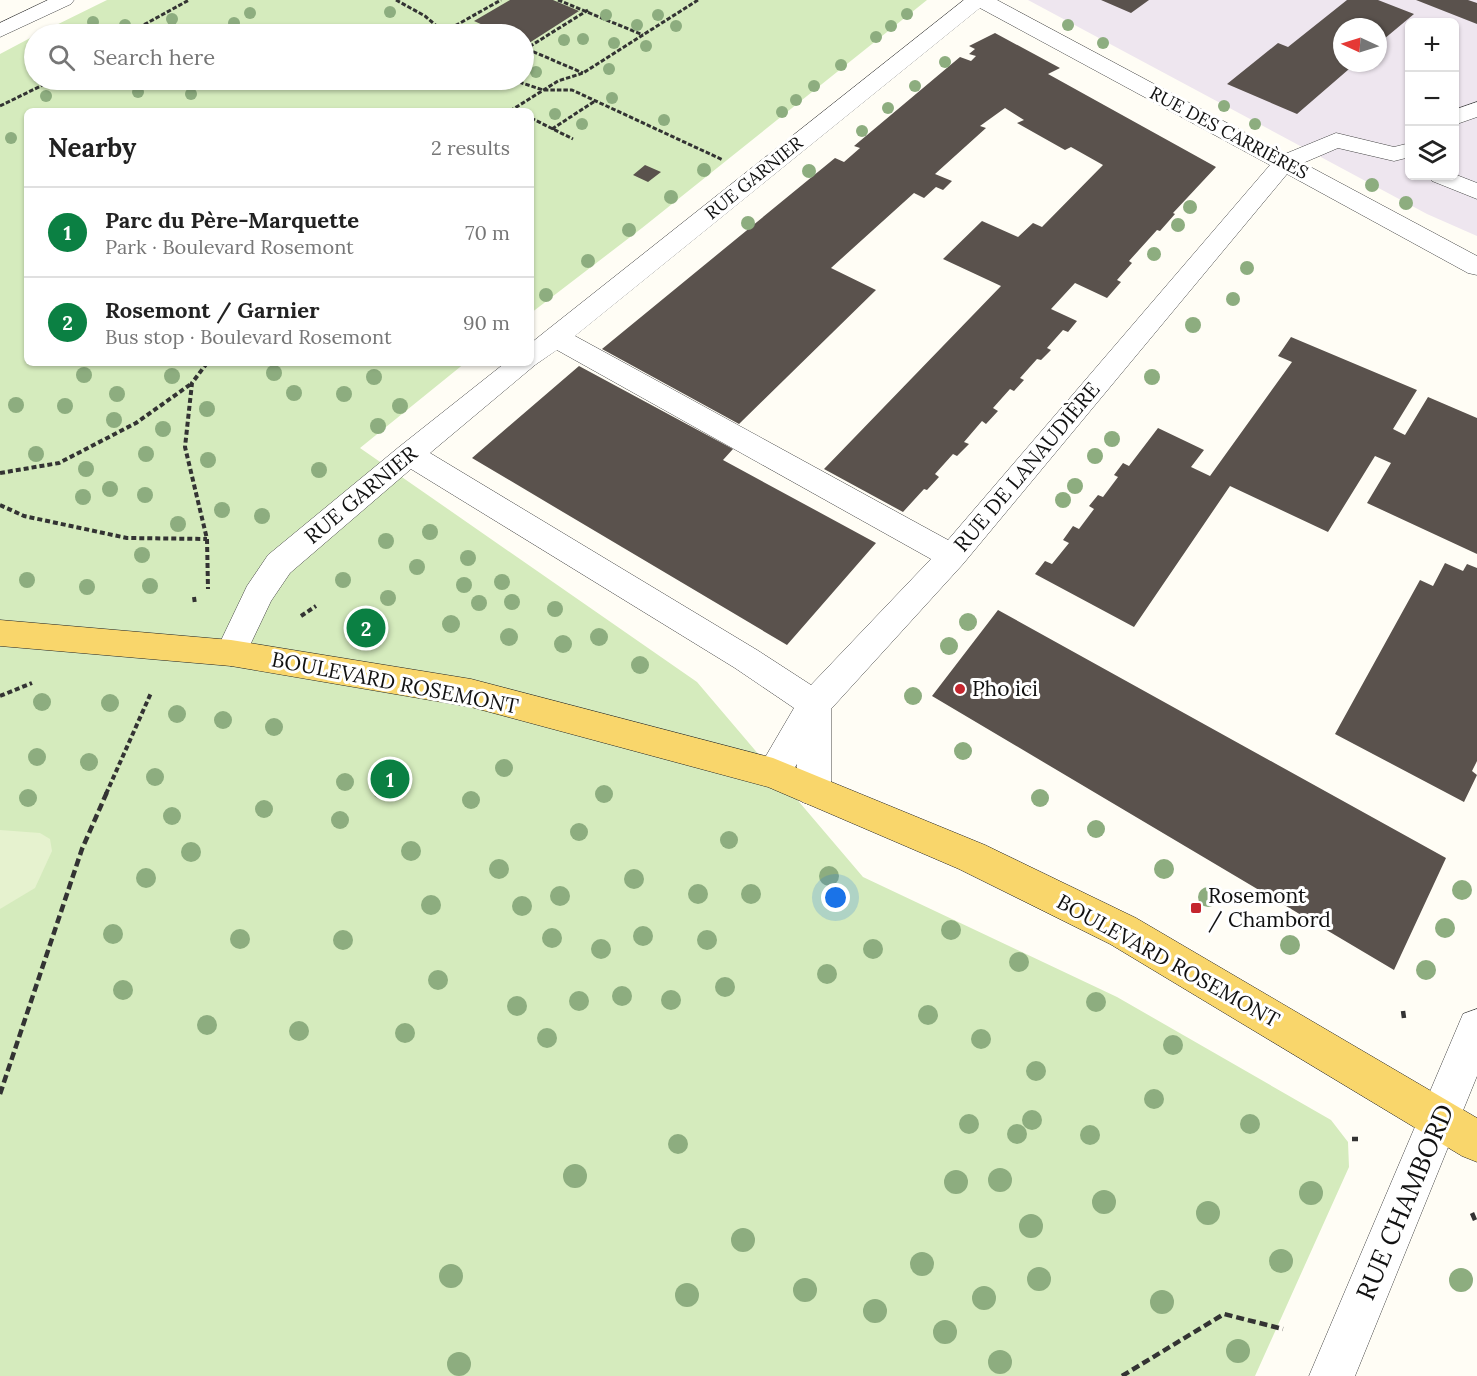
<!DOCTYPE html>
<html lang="en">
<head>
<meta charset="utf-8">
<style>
  :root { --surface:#fff; --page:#f6f6f6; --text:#222; --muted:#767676; --line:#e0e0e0; --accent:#0b8043 }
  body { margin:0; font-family:Lora,serif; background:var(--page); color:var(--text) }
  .controls { position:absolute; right:18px; top:18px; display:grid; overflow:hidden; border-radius:9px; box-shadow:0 2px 4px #0004 }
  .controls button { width:54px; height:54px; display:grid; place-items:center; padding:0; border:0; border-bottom:2px solid var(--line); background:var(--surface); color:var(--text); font:30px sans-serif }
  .compass { position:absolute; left:1333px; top:18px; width:54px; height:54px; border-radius:50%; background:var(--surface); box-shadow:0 2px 4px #0004; rotate:274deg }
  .you { position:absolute; left:836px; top:898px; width:21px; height:21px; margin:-15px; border:4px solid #fff; border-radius:50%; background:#1a73e8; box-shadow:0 0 0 9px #1a73e833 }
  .badge { display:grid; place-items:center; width:39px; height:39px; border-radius:50%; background:var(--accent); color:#fff; font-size:20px; font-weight:700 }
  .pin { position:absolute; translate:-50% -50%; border:3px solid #fff; box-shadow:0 2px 6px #0006 }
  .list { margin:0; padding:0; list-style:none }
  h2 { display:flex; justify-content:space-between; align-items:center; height:78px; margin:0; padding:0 24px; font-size:26px }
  h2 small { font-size:20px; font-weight:400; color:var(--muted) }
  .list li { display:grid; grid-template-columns:39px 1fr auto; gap:18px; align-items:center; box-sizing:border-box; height:90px; padding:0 24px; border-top:2px solid var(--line) }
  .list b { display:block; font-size:22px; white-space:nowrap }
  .list p { margin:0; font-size:20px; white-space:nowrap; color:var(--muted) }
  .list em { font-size:20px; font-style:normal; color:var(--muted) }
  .icon { flex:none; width:33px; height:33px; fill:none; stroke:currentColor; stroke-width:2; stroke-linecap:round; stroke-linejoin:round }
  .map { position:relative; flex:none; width:1477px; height:1376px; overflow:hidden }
  .search { position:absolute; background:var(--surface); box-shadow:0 2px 4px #0004; left:24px; top:24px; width:510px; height:66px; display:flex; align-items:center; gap:15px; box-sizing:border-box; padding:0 21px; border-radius:33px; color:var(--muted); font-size:22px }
  .panel { position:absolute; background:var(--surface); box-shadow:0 2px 4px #0004; left:24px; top:108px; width:510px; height:258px; border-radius:9px }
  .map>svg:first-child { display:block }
  .industrial { fill:#eee6ef; fill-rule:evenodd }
  .green { fill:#d5ebbd }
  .pitch { fill:#e6f2cf }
  .building { fill:#5a524d }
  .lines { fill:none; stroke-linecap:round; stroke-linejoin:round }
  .minor-casing { stroke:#444; stroke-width:1 }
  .major-casing { stroke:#222; stroke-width:1 }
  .path-far2 { stroke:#333; stroke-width:3; stroke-dasharray:4.5 2; stroke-linecap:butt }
  .path-far1 { stroke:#333; stroke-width:4; stroke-dasharray:5 3; stroke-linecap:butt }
  .path { stroke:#333; stroke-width:4.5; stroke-dasharray:8 4; stroke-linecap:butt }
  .minor { fill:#fff; fill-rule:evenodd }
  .major { fill:#f9d66b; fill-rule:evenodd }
  .tree { fill:#8dad7f }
  .poi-dot { fill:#c4262e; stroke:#fff; stroke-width:2 }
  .labels { text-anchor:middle; stroke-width:6; stroke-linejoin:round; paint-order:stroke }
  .far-street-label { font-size:18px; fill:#111; stroke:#fff }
  .street-label { font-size:21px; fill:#111; stroke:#fff }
  .poi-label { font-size:21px; fill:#111; stroke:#fff; text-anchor:start }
  .near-street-label { font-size:26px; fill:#111; stroke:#fff }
</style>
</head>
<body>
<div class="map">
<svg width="1477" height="1376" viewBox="0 0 1477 1376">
  <rect width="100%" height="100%" fill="#fffdf5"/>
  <path class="industrial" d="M 1028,0 L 1477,0 L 1477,236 L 1427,214 ZM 1410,22 L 1454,22 L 1454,176 L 1410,176 ZM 1342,27 L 1378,27 L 1378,63 L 1342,63 Z"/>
  <path class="green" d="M 107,0 L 927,0 L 642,228 L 531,313 L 531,111 L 27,111 L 27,363 L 465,363 L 360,448 L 697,682 L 863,877 L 1117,997 L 1331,1120 L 1348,1142 L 1349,1167 L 1255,1376 L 0,1376 L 0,54 L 34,36 L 34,80 L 524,80 L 524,34 L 38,34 Z"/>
  <path class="pitch" d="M 0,830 L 40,833 L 50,839 L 52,851 L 35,888 L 0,909 Z"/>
  <path class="building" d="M 510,0 L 553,0 L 579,11 L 526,45 L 524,44 L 524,34 L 503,34 L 474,21 Z
    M 1101,0 L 1149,0 L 1131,13 Z
    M 1347,0 L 1378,0 L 1414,14 L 1378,44 L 1378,27 L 1342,27 L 1342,63 L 1356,63 L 1297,114 L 1227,84 L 1278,43 L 1288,47 Z
    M 1416,0 L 1468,0 L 1477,3 L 1477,24 Z
    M 995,33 L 1060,68 L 1048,74 L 1216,167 L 1173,213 L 1175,214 L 1160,231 L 1157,230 L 1129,261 L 1132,263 L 1117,280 L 1121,282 L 1107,298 L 1075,283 L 1051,309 L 1077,321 L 1068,332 L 1063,330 L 1047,348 L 1051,350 L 1041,360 L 1037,359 L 1020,378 L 1024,380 L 1014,391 L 1010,389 L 993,408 L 998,411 L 986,424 L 982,421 L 964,442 L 969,444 L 957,456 L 953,454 L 935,474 L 939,477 L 927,490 L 924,489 L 903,512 L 824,469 L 1001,286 L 943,259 L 982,221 L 1018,237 L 1033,223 L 1042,227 L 1103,165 L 1071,147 L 1065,150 L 1017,123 L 1024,120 L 1005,108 L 980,126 L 986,128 L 935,174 L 952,181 L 943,190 L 936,187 L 924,198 L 914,193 L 831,268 L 876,290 L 739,424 L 602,349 L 835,158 L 844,162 L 860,148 L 854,146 L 960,57 L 971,61 L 976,56 L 969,54 L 975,49 L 969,46 Z
    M 645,165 L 661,172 L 648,182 L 633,175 Z
    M 1291,337 L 1417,390 L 1393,429 L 1405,435 L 1428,397 L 1477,418 L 1477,554 L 1367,503 L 1391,463 L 1375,456 L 1328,532 L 1230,486 L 1134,627 L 1035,574 L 1045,561 L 1052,564 L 1069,543 L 1063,540 L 1073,526 L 1079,529 L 1094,509 L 1089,506 L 1098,495 L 1103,497 L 1118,477 L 1114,475 L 1123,463 L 1129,466 L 1158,428 L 1204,450 L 1191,467 L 1210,476 L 1292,362 L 1278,356 Z
    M 579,366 L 733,449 L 723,460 L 876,543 L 787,645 L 472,458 Z
    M 1445,563 L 1463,571 L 1467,564 L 1477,568 L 1477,761 L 1472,771 L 1477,775 L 1464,802 L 1335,734 L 1420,580 L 1433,586 Z
    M 998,610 L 1446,858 L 1394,970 L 932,696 Z"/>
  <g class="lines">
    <defs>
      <path id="minor" d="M 48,0 L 74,0 L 71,4 L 0,37 L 0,23 Z
        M 964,0 L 997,0 L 1285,154 L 1336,133 L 1394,147 L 1410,143 L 1410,157 L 1394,161 L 1338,148 L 1303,163 L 1477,256 L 1477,275 L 1468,273 L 1287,174 L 963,564 L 831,709 L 831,791 L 826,802 L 814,806 L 802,802 L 797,791 L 797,764 C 786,782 784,792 761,784 L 756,773 L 794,708 L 735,668 L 411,469 L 290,573 L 271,601 L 242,662 L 231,666 L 220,662 L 215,653 L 247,586 L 268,555 L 399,447 L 505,363 L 531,363 L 531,343 L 546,331 ZM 980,8 L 1270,165 L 948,540 L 575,336 ZM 557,350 L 931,559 L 811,685 L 757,650 L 430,453 L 535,365 Z
        M 1477,102 L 1477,117 L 1454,125 L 1454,110 Z
        M 1454,174 L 1477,183 L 1477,199 L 1432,181 L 1428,176 L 1454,176 Z
        M 1477,1009 L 1477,1076 L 1355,1376 L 1309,1376 L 1463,1014 Z"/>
      <path id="major" d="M 0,620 L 231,640 L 471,679 L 773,758 L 985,845 L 1136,918 L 1477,1118 L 1477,1162 L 1462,1156 L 1110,944 L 959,869 L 768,787 L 471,707 L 231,666 L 0,646 Z"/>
    </defs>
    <use href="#minor" class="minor-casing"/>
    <use href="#major" class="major-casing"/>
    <path class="path-far2" d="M 396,0 L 425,16 L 446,34
      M 558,0 L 643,35
      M 444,32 L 501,0
      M 127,34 L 189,0
      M 527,49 L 583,73
      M 524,50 L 588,10
      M 513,80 L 543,90 L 572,90 L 723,160
      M 0,106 L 53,80
      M 510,111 L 558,81 L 583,73 L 698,0
      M 531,118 L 573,139
      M 552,129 L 595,101"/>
    <path class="path-far1" d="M 207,363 L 192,383 L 185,447 L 207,539 L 208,589
      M 0,473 L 59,463 L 136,423 L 191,384
      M 0,505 L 24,516 L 127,538 L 207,539
      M 194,597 L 195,604
      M 301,616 L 316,606
      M 0,696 L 32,683
      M 106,794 L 151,693"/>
    <path class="path" d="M 1403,1011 L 1404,1018
      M 0,1094 L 82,849 L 107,792
      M 1352,1139 L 1358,1139
      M 1472,1213 L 1475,1220
      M 1122,1376 L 1224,1314 L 1283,1329"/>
    <use href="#minor" class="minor"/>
    <use href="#major" class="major"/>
  </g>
  <g class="tree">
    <circle cx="390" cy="12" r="6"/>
    <circle cx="250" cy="13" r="6"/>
    <circle cx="907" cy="14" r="6"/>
    <circle cx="606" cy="15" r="6"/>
    <circle cx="658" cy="15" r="6"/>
    <circle cx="172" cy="19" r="6"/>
    <circle cx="93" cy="22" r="6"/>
    <circle cx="234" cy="23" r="6"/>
    <circle cx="125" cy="25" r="6"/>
    <circle cx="637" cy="25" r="6"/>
    <circle cx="1068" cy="25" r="6"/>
    <circle cx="676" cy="26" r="6"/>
    <circle cx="891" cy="26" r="6"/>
    <circle cx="876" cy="37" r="6"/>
    <circle cx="583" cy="39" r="6"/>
    <circle cx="564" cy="40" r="6"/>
    <circle cx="614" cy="43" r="6"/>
    <circle cx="1103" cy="43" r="6"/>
    <circle cx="646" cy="46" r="6"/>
    <circle cx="945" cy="62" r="6"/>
    <circle cx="841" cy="65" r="6"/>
    <circle cx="609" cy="69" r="6"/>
    <circle cx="536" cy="72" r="6"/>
    <circle cx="814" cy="86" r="6"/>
    <circle cx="915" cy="86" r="6"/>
    <circle cx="138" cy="92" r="6"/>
    <circle cx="191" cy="94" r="6"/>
    <circle cx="46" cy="96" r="6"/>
    <circle cx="612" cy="98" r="6"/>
    <circle cx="796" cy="100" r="6"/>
    <circle cx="1224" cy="106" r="6"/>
    <circle cx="888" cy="108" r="6"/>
    <circle cx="782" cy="112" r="6"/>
    <circle cx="555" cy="114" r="6"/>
    <circle cx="664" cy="120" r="6"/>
    <circle cx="582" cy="124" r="6"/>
    <circle cx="1255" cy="124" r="6"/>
    <circle cx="862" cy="131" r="6"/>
    <circle cx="11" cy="138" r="6"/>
    <circle cx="704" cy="170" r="7"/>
    <circle cx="809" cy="171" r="7"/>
    <circle cx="1372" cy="185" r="7"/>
    <circle cx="671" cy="197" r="7"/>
    <circle cx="1406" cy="203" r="7"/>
    <circle cx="1190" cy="207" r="7"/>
    <circle cx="748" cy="223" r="7"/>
    <circle cx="1178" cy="225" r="7"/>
    <circle cx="629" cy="230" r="7"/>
    <circle cx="1154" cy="254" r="7"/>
    <circle cx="588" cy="261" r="7"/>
    <circle cx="1247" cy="268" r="7"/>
    <circle cx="546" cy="295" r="7"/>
    <circle cx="1233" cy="299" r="7"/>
    <circle cx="1193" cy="325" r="8"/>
    <circle cx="274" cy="373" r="8"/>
    <circle cx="84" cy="375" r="8"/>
    <circle cx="172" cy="376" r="8"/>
    <circle cx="374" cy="377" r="8"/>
    <circle cx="1152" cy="377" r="8"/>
    <circle cx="294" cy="393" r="8"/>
    <circle cx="117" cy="394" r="8"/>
    <circle cx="344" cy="394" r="8"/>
    <circle cx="16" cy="405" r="8"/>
    <circle cx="65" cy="406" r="8"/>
    <circle cx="400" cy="406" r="8"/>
    <circle cx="207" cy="409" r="8"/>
    <circle cx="114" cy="420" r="8"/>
    <circle cx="378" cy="426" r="8"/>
    <circle cx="163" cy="429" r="8"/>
    <circle cx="1112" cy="439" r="8"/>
    <circle cx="36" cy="454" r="8"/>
    <circle cx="146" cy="454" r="8"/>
    <circle cx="1095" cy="456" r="8"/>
    <circle cx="208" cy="460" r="8"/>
    <circle cx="86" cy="469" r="8"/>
    <circle cx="319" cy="470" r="8"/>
    <circle cx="1075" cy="486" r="8"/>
    <circle cx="110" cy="489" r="8"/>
    <circle cx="145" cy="495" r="8"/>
    <circle cx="83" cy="497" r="8"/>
    <circle cx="1063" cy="500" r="8"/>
    <circle cx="222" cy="510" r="8"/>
    <circle cx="262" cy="516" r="8"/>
    <circle cx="178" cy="524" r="8"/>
    <circle cx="430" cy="532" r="8"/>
    <circle cx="386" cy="541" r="8"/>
    <circle cx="142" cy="555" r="8"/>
    <circle cx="468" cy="558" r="8"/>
    <circle cx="417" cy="567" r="8"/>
    <circle cx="27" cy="580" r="8"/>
    <circle cx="343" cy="580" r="8"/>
    <circle cx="502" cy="582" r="8"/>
    <circle cx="464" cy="585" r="8"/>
    <circle cx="150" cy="586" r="8"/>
    <circle cx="87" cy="587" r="8"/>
    <circle cx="388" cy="598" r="8"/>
    <circle cx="512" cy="602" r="8"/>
    <circle cx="479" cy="603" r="8"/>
    <circle cx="555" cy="609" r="8"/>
    <circle cx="968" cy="622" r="9"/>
    <circle cx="451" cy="624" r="9"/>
    <circle cx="509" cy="637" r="9"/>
    <circle cx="599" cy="637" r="9"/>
    <circle cx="563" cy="644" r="9"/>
    <circle cx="949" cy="646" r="9"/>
    <circle cx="640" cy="665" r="9"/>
    <circle cx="913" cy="696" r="9"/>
    <circle cx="42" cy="702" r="9"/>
    <circle cx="110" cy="703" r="9"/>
    <circle cx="177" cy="714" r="9"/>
    <circle cx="223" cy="720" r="9"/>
    <circle cx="274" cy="727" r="9"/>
    <circle cx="963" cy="751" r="9"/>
    <circle cx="37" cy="757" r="9"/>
    <circle cx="89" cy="762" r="9"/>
    <circle cx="504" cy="768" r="9"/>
    <circle cx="155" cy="777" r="9"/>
    <circle cx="345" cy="782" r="9"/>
    <circle cx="381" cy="790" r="9"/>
    <circle cx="604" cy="794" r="9"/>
    <circle cx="28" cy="798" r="9"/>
    <circle cx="1040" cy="798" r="9"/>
    <circle cx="471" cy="800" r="9"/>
    <circle cx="264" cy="809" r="9"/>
    <circle cx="172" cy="816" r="9"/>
    <circle cx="340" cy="820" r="9"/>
    <circle cx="1096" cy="829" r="9"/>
    <circle cx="579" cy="832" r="9"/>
    <circle cx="729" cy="840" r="9"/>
    <circle cx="411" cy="851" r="10"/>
    <circle cx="191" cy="852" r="10"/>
    <circle cx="499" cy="869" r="10"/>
    <circle cx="1164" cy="869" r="10"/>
    <circle cx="829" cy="876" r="10"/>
    <circle cx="146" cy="878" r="10"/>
    <circle cx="634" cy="879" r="10"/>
    <circle cx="1462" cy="890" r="10"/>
    <circle cx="698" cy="894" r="10"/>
    <circle cx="751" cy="894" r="10"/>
    <circle cx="560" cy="896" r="10"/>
    <circle cx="1208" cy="897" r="10"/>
    <circle cx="431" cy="905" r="10"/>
    <circle cx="522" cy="906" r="10"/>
    <circle cx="1445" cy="928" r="10"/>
    <circle cx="951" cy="930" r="10"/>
    <circle cx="113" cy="934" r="10"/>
    <circle cx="643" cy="936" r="10"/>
    <circle cx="552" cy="938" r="10"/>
    <circle cx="240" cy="939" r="10"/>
    <circle cx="343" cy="940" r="10"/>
    <circle cx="707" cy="940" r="10"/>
    <circle cx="1290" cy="945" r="10"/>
    <circle cx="601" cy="949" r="10"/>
    <circle cx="873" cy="949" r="10"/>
    <circle cx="1019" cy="962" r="10"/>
    <circle cx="1426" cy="970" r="10"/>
    <circle cx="827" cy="974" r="10"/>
    <circle cx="438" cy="980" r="10"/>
    <circle cx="725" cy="987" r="10"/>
    <circle cx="123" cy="990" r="10"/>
    <circle cx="622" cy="996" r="10"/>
    <circle cx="671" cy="1000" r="10"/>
    <circle cx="579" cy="1001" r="10"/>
    <circle cx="1096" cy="1002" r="10"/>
    <circle cx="517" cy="1006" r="10"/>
    <circle cx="928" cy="1015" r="10"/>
    <circle cx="207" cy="1025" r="10"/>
    <circle cx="299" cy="1031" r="10"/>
    <circle cx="405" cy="1033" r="10"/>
    <circle cx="547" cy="1038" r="10"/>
    <circle cx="981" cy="1039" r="10"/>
    <circle cx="1173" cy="1045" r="10"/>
    <circle cx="1036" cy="1071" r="10"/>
    <circle cx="1154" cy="1099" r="10"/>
    <circle cx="1032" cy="1120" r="10"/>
    <circle cx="969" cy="1124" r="10"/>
    <circle cx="1250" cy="1124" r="10"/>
    <circle cx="1017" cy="1134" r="10"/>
    <circle cx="1090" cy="1135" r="10"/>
    <circle cx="678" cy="1144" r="10"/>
    <circle cx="575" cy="1176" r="12"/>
    <circle cx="1000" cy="1180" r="12"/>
    <circle cx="956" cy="1182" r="12"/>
    <circle cx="1311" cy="1193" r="12"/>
    <circle cx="1104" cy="1202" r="12"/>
    <circle cx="1208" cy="1213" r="12"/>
    <circle cx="1031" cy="1226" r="12"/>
    <circle cx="743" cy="1240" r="12"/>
    <circle cx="1281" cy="1261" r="12"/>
    <circle cx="922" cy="1264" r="12"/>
    <circle cx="451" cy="1276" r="12"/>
    <circle cx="1039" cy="1279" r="12"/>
    <circle cx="1461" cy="1280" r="12"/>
    <circle cx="805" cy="1290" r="12"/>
    <circle cx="687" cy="1295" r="12"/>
    <circle cx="984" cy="1298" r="12"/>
    <circle cx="1162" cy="1302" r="12"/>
    <circle cx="875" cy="1311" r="12"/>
    <circle cx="945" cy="1332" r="12"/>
    <circle cx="1238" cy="1351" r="12"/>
    <circle cx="1000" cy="1362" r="12"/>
    <circle cx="459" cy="1364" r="12"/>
  </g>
  <g class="poi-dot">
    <circle cx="960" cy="689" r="6"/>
    <rect x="1190" y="902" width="12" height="12" rx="3"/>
  </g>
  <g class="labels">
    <g class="far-street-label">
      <text transform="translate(1229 133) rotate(28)" y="6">RUE DES CARRIÈRES</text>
      <text transform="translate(754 178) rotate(-39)" y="6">RUE GARNIER</text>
    </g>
    <g class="street-label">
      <text transform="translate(1027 467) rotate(-50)" y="7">RUE DE LANAUDIÈRE</text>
      <text transform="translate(361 495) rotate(-40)" y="7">RUE GARNIER</text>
      <text transform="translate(395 683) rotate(11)" y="7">BOULEVARD ROSEMONT</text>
      <text transform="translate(1168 961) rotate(29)" y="7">BOULEVARD ROSEMONT</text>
    </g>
    <g class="poi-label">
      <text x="972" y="696">Pho ici</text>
      <text x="1208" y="903">Rosemont<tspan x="1208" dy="24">/ Chambord</tspan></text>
    </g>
    <g class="near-street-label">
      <text transform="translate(1405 1202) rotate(-67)" y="9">RUE CHAMBORD</text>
    </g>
  </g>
</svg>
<div class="controls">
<button>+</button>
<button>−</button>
<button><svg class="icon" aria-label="layers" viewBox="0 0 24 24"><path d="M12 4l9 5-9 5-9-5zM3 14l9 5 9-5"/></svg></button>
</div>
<svg class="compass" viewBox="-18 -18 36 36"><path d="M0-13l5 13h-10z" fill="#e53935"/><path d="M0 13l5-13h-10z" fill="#767676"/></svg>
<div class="you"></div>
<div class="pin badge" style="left:390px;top:779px">1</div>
<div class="pin badge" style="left:366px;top:628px">2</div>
<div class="search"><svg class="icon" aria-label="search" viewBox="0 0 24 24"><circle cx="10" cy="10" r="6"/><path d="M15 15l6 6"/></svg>Search here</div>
<section class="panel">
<h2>Nearby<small>2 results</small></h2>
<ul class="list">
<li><span class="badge">1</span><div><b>Parc du Père-Marquette</b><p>Park · Boulevard Rosemont</p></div><em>70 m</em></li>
<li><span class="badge">2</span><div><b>Rosemont / Garnier</b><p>Bus stop · Boulevard Rosemont</p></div><em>90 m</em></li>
</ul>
</section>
</div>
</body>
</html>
